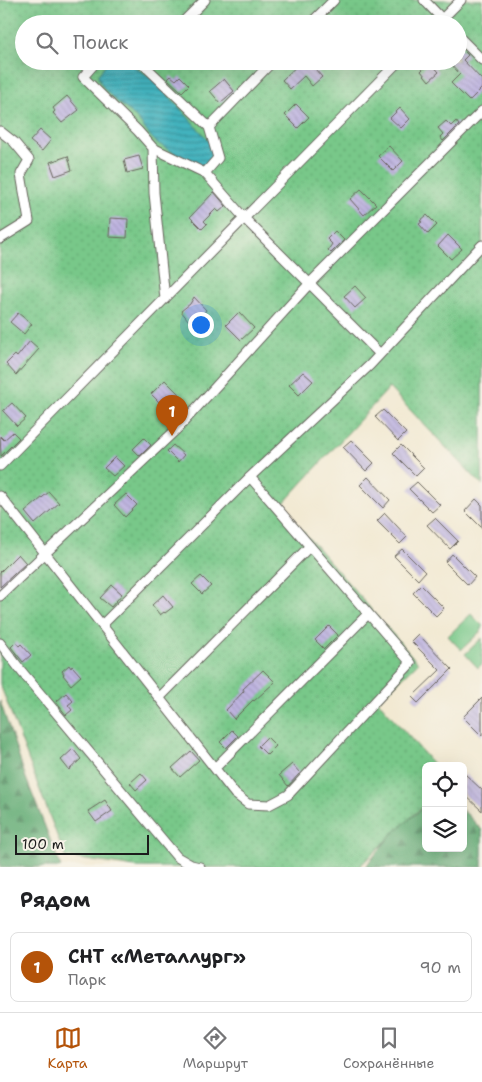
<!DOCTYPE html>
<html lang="ru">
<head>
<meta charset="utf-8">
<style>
  :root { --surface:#fff; --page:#f6f6f6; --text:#202124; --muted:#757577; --line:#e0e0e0; --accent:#b45309 }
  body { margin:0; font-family:"Shantell Sans",sans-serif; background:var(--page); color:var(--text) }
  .controls { position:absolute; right:15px; bottom:15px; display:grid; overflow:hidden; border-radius:8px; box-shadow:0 5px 20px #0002 }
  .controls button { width:45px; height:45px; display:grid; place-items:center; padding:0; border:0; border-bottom:1px solid var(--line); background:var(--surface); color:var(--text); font:25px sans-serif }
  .scale { position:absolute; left:15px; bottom:12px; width:134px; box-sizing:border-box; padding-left:5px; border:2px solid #1c1c1c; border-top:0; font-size:14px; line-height:18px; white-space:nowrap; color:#1c1c1c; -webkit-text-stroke:4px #f7f3e8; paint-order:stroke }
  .you { position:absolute; left:200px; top:324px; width:18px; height:18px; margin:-12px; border:4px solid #fff; border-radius:50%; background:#1a73e8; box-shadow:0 0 0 8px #1a73e833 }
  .badge { display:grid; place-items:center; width:32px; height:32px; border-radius:50%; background:var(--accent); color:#fff; font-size:16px; font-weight:700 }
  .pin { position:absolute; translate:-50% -41px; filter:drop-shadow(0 1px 2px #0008) }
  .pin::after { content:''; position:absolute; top:26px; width:18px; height:15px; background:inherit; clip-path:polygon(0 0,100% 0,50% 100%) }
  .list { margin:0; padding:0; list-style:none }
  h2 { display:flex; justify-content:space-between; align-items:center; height:65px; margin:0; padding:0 20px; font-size:21px }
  h2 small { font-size:16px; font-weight:400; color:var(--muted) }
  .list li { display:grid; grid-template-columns:32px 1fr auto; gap:15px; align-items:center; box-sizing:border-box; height:70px; margin:0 10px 10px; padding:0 10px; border:1px solid var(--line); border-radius:8px }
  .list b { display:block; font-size:19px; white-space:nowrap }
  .list p { margin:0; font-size:16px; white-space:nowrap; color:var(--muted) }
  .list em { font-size:16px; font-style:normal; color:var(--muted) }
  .icon { flex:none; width:28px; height:28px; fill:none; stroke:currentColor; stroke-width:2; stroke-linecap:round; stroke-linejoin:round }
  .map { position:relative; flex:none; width:482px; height:867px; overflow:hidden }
  .search { position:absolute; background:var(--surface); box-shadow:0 5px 20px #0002; left:15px; right:15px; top:15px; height:55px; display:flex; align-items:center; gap:12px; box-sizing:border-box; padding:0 18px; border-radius:28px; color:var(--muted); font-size:19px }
  .sheet { height:145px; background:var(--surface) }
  nav { display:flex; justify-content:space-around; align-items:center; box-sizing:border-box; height:70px; border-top:1px solid var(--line); background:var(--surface); font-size:14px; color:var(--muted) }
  nav a { display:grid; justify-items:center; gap:2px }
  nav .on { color:var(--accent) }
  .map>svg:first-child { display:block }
  .grass { fill:url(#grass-dots); stroke:#4a7252; fill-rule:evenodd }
  .forest { fill:url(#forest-firs); stroke:#3f6448 }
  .pitch { fill:#78c889; stroke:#4a7252 }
  .water { fill:url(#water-rules); stroke:#30676c }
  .building { fill:url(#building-back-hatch) }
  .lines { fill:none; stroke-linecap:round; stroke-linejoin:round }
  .minor-casing { stroke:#67645c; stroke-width:11 }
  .minor { stroke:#fff; stroke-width:9 }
</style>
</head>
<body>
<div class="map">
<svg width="482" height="867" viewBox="0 0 482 867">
  <defs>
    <pattern id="grass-dots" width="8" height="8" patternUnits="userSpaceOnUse" patternTransform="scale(1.25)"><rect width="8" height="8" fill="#78c889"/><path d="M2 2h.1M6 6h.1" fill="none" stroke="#67ab76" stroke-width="1.8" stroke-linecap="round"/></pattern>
    <pattern id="forest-firs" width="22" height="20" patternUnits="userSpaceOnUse" patternTransform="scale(1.25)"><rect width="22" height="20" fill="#62ac75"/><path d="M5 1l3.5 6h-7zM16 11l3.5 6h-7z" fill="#508b5f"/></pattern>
    <pattern id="water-rules" width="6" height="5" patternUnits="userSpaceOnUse" patternTransform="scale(1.25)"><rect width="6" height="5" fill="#43b2bd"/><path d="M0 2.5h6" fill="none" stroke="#379099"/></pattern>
    <pattern id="building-back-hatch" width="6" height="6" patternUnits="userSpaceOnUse" patternTransform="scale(1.25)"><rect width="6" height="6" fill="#beb4e0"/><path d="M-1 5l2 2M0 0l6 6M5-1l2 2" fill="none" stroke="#a39ac0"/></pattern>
  </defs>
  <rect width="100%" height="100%" fill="#f7f3e8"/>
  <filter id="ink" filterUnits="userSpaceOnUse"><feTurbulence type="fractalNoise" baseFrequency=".02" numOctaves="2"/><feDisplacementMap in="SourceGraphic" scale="10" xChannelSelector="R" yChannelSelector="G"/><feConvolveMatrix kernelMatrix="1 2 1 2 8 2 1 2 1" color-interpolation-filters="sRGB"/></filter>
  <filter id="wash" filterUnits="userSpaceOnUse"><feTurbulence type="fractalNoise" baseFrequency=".0096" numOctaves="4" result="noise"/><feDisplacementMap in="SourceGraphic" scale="20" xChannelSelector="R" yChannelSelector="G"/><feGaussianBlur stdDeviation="1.12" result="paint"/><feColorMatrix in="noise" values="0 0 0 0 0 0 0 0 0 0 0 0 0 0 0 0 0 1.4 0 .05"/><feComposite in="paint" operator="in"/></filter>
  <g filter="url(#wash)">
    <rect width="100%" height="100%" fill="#f2e9d2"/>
    <path class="grass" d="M 0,0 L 482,0 L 482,485 L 389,388 L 281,506 L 418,663 L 378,701 L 435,766 L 426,766 L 426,803 L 359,867 L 136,867 L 65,857 L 0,684 ZM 24,24 L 458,24 L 458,61 L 24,61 Z"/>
    <path class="forest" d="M 0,701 L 26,778 L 61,867 L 0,867 Z
      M 426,805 L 426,848 L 463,848 L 463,810 L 482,830 L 482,867 L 365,867 L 393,833 Z"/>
    <path class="pitch" d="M 471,614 L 482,625 L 482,630 L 461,650 L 448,636 Z
      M 482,638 L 482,664 L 478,668 L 465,654 Z"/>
    <path class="water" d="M 108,61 L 128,63 L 155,80 L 209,141 L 214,149 C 209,175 191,164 176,154 C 169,150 162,146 156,142 C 148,135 143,125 136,118 C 123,104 102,94 98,75 Z"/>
    <g id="blocks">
      <path class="building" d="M 458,45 L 468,55 L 463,60 L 482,80 L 482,88 L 469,101 L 451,83 L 460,74 L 448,61 L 458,61 Z
        M 302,61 L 308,61 L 322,77 L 312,86 L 304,76 L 290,89 L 282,80 Z
        M 430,62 L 439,72 L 429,81 L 421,71 Z
        M 171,76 L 176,80 L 180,76 L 189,85 L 182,92 L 168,79 Z
        M 224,79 L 234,91 L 220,103 L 210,91 Z
        M 67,96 L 79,110 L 62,123 L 53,113 L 55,111 L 53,108 Z
        M 296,104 L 309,117 L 298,128 L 285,115 Z
        M 400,108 L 410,119 L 401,128 L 390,118 Z
        M 446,121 L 451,126 L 456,121 L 459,125 L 443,141 L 440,137 L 443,134 L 438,128 Z
        M 40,130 L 51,140 L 42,151 L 30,141 Z
        M 389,146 L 403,161 L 393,171 L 378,156 Z
        M 68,156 L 72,170 L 55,176 L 50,162 Z
        M 139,156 L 143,169 L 127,173 L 124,160 Z
        M 361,189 L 376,204 L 364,215 L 350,199 Z
        M 214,192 L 226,206 L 219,212 L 216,209 L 204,221 L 207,224 L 202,229 L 190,217 Z
        M 427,215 L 437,225 L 428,234 L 419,224 L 422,222 L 420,221 Z
        M 110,218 L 128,219 L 127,238 L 109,237 Z
        M 335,231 L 344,240 L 331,253 L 328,250 L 332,244 L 327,239 Z
        M 448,235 L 462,249 L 451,259 L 438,246 Z
        M 355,286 L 366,298 L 355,308 L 344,296 Z
        M 194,297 L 206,310 L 201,318 L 192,325 L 181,311 L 190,304 Z
        M 239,312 L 254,328 L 241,340 L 226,325 Z
        M 18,313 L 32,324 L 24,334 L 10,322 Z
        M 30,341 L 39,349 L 16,375 L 6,364 L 15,355 L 17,357 Z
        M 303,372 L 313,381 L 299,395 L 289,385 Z
        M 165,380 L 180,395 L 166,409 L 151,394 Z
        M 12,403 L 26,418 L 17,426 L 3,411 Z
        M 383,410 L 406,433 L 398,441 L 375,417 Z
        M 13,432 L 19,438 L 1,456 L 0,436 L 4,440 Z
        M 144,438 L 151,445 L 140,456 L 133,449 Z
        M 351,440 L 374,463 L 366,471 L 343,447 Z
        M 173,445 L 184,455 L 178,462 L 167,451 Z
        M 401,445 L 424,468 L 416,476 L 393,453 Z
        M 115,457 L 124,466 L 113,476 L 104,468 Z
        M 368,477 L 390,500 L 383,508 L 360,485 Z
        M 417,482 L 440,505 L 432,512 L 409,489 Z
        M 49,492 L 59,503 L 35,524 L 25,512 Z
        M 126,494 L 137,505 L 125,517 L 114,505 Z
        M 476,499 L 482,505 L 482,528 L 465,511 Z
        M 385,513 L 407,537 L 400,544 L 377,521 Z
        M 435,518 L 458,541 L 450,549 L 427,525 Z
        M 402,549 L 425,572 L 418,580 L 394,556 Z
        M 18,554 L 26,563 L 0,587 L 0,572 Z
        M 452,554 L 475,577 L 468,585 L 445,562 Z
        M 201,576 L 211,586 L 202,594 L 192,584 Z
        M 112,585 L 122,594 L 111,607 L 100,598 Z
        M 421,585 L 444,608 L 436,616 L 413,593 Z
        M 163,595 L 173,607 L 165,613 L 164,612 L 160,615 L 152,605 Z
        M 329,626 L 338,635 L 324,649 L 315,640 Z
        M 418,634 L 452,669 L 418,703 L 412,697 L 440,670 L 411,641 Z
        M 16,642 L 19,646 L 21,644 L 31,655 L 23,662 L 11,647 Z
        M 69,665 L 71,668 L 72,666 L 81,676 L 71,685 L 63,675 L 64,674 L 62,671 Z
        M 263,670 L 275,682 L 254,701 L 253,700 L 234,719 L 226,710 L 244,691 L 243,689 Z
        M 66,693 L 73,701 L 68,705 L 72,710 L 66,715 L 56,702 Z
        M 482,698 L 482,736 L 463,717 Z
        M 232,730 L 238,736 L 226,748 L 220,742 Z
        M 267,737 L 276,746 L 267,755 L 258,746 Z
        M 73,749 L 81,759 L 69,770 L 61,760 Z
        M 191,751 L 199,760 L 180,777 L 172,768 Z
        M 292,764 L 300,773 L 288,786 L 279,775 Z
        M 141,773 L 147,780 L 136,790 L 130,783 Z
        M 465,774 L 482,790 L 482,811 L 463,793 Z
        M 105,800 L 112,811 L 96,822 L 88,811 Z"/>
    </g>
  </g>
  <g filter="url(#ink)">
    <use href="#blocks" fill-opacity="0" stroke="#67645c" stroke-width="1"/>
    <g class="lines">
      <defs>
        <path id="minor" d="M 424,0 L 447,24
          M 181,24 L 205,0
          M 310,24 L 334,0
          M 437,24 L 461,0
          M 458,36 L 482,60
          M 97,61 L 83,77 L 138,131 L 153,148 L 205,173 L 245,219 L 380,354
          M 137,61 L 143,64 L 209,127 L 218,158 L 205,173
          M 209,127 L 273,61
          M 0,131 L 14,142 L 29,160 L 21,174 L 29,221 L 0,239
          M 153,148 L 154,193 L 165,299
          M 0,466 L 399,61
          M 0,496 L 235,794 L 248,804 L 269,805 L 288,795 L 411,663 L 250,477
          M 0,596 L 179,427 L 310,283 L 482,111
          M 103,624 L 250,477 L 370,365 L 482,245
          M 0,643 L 22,672 L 177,857 L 191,865 L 200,867
          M 160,697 L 310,546
          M 215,768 L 368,614"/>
      </defs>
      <use href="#minor" class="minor-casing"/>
      <use href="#minor" class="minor"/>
    </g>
  </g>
</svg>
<div class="controls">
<button><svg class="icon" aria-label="locate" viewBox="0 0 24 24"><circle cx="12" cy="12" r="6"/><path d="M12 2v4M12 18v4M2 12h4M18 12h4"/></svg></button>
<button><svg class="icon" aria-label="layers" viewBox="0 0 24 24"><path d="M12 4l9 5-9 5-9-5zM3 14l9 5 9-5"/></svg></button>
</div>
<div class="scale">100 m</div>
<div class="you"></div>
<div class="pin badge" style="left:172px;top:436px">1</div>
<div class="search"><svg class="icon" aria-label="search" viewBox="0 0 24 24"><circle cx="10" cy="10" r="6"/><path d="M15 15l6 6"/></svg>Поиск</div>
</div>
<section class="sheet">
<h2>Рядом<small></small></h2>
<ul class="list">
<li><span class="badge">1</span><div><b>СНТ «Металлург»</b><p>Парк</p></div><em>90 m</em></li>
</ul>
</section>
<nav>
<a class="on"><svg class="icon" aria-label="map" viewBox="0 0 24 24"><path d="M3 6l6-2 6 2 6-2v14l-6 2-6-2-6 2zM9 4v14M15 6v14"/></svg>Карта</a>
<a><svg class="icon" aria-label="directions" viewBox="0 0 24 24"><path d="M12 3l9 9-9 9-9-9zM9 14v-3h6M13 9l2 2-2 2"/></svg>Маршрут</a>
<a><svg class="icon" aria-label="saved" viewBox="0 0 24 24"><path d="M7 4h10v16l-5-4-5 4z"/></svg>Сохранённые</a>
</nav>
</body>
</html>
